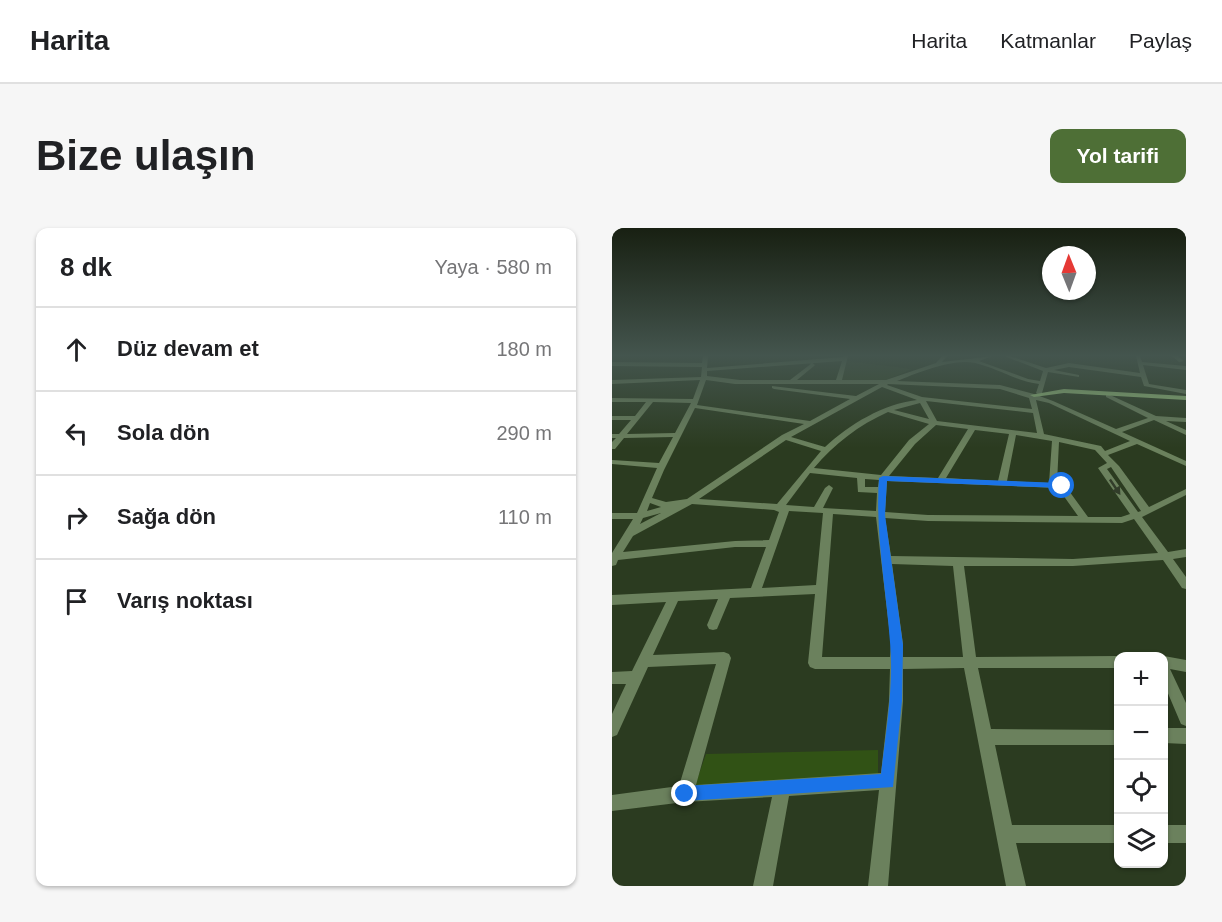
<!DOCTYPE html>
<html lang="tr">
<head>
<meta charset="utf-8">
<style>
  :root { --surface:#fff; --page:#f6f6f6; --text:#202124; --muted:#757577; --line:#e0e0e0; --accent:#4e6f36 }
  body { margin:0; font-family:Arial,sans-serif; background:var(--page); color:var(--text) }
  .controls { position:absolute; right:18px; bottom:18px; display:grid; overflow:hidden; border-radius:12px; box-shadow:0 2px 4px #0004 }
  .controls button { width:54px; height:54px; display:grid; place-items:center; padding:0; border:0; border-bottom:2px solid var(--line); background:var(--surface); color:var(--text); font:30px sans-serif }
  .compass { position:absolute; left:430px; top:18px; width:54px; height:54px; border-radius:50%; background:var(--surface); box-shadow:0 2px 4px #0004; rotate:359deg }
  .stop { position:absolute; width:18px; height:18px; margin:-14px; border:4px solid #1a73e8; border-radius:50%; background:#fff }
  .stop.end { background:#1a73e8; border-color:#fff; box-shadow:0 2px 6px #0008 }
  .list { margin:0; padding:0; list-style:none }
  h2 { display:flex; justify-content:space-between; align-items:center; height:78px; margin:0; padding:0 24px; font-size:26px }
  h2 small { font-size:20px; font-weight:400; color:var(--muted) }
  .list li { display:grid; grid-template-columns:39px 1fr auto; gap:18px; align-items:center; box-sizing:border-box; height:84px; padding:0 24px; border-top:2px solid var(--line) }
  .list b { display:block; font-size:22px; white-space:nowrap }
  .list em { font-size:20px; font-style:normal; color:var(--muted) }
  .icon { flex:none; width:33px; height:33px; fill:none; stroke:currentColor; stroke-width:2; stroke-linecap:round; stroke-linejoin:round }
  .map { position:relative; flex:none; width:574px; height:658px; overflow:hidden; border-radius:12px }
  header { display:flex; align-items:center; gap:36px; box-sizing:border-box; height:84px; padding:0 30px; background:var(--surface); border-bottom:2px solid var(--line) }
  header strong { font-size:28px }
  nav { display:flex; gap:33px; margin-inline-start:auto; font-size:21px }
  .intro { display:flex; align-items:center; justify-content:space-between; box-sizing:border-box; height:144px; padding:0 36px }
  h1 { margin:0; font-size:42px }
  .button { padding:15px 27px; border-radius:12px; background:var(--accent); color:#fff; font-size:21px; font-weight:700 }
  main { display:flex; gap:36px; padding:0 36px }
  aside { flex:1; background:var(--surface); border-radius:12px; box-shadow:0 2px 4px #0004 }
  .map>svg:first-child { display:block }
  .built { fill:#334625 }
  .green { fill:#315215 }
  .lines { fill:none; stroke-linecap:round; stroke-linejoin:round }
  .minor { fill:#6b815d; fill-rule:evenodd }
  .major { fill:#9eca80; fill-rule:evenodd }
  .oneway { fill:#323d2a }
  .route { fill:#1a73e8 }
</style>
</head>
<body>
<header>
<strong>Harita</strong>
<nav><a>Harita</a><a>Katmanlar</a><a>Paylaş</a></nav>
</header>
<div class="intro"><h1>Bize ulaşın</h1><a class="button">Yol tarifi</a></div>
<main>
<aside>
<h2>8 dk<small>Yaya · 580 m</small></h2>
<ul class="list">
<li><svg class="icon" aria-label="ahead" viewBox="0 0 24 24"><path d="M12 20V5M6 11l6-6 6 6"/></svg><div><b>Düz devam et</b></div><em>180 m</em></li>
<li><svg class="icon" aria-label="left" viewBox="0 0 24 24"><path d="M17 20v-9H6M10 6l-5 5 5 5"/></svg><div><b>Sola dön</b></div><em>290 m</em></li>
<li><svg class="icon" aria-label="right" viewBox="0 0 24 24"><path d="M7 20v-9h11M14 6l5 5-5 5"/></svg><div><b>Sağa dön</b></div><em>110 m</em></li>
<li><svg class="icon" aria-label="arrive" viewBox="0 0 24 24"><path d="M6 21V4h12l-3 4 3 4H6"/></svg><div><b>Varış noktası</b></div></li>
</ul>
</aside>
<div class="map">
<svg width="574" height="658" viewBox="0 0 574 658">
  <rect width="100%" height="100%" fill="#2b3b20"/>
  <path class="built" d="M 235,133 L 300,141 L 274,152 L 229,152 Z"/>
  <path class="green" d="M 266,522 L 266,547 L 82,560 L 94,526 Z"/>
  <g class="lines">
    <path class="minor" d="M 91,128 L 96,128 L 95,140 L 231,129 L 232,128 L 236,128 L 230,152 L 274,152 L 324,135 L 330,128 L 335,128 L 330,134 L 381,128 L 367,133 L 416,151 L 428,153 L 431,143 L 392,128 L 398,128 L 434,140 L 457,135 L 528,145 L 524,128 L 528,128 L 530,134 L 574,138 L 574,142 L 531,137 L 537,156 L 574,162 L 574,166 L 532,158 L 529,149 L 457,139 L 442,142 L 467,147 L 467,149 L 436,144 L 430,165 L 427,167 L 424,165 L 427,156 C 404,153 385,140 363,135 C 341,130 305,145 285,153 L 388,157 L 422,166 L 441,173 L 504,201 L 536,190 L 494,169 L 494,167 L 498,167 L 544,188 L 574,190 L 574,194 L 554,193 L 574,202 L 574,207 L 542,192 L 510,204 L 574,233 L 574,238 L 525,216 L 496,227 L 507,238 L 537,279 L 574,261 L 574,267 L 530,289 L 556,324 L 574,321 L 574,329 L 561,331 L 574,349 L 574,361 L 570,360 L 551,332 L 461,338 L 352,338 L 364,429 L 506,428 L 507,428 L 506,440 L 366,440 L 379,501 L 506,502 L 506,517 L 383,517 L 400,597 L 506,597 L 506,615 L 404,615 L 414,658 L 394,658 L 352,440 L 291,441 L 291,473 L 276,658 L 256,658 L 267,562 L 177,568 L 161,658 L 141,658 L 160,569 L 73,574 L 0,583 L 0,567 L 67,558 L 104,436 L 36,439 L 5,507 L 0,509 L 0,486 L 14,456 L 0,456 L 0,444 L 20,443 L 54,374 L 0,377 L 0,367 L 139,360 L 154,319 L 123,319 L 6,332 L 4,337 L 0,338 L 0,325 L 21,291 L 0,291 L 0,285 L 25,285 L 45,240 L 0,236 L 0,232 L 47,235 L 61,209 L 12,210 L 3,221 L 0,221 L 0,214 L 4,210 L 0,210 L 0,206 L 7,206 L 19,192 L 0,192 L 0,188 L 23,188 L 34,174 L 0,174 L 0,170 L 81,171 L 88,152 L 0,156 L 0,152 L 89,149 L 90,139 L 0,138 L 0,134 L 90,135 ZM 230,133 L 224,152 L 185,152 L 202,138 L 203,137 L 200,135 L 178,152 L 128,152 L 95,148 L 95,143 ZM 94,152 L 123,156 L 267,156 L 244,168 L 160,158 L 160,160 L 162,161 L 238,171 L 198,193 L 85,177 ZM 276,156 L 388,161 L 417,170 L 420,181 L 310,169 L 275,157 ZM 270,159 L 305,172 C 271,176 238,196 213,219 L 179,209 ZM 424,172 L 437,175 L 518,213 L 493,223 L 489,218 L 432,206 ZM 314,173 L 421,185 L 425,205 L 325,193 ZM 41,174 L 79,175 L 63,205 L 15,206 ZM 308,175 L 317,191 L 282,182 ZM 83,180 L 192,196 L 170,207 L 75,271 L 54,274 L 40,270 L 52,242 ZM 276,184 L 317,196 L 297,212 L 269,247 L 202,240 C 222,216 247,197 276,184 ZM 324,197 L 356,201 L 326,250 L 277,248 L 303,216 ZM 363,202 L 397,206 L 386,253 L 334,250 ZM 404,207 L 440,213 L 437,255 L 395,253 ZM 174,212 L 209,223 L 165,276 L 87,271 ZM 447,214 L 483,222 L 495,235 L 486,240 L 518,286 L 509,289 L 476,289 L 452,256 L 445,255 ZM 499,239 L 501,242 L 529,283 L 526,284 L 495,241 ZM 198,245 L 245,250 L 246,264 L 265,265 L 264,283 L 211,280 L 221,260 L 217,257 L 213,260 L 202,279 L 174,277 ZM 253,251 L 267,252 L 266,259 L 253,259 ZM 275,253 L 446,260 L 466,288 L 316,287 L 273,284 ZM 38,275 L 49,279 L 35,283 ZM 80,276 L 162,282 L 167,284 L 157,312 L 123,313 L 11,324 L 21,308 ZM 177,283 L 211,285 L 204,357 L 150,360 ZM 49,285 L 28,296 L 31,290 ZM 221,286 L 264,289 L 279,416 L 278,429 L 210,429 ZM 273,290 L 316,293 L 510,295 L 522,291 L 546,325 L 461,331 L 279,328 ZM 280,336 L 341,338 L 351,429 L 291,429 L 291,416 ZM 203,366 L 196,435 L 198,439 L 203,441 L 278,441 L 277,473 L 269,545 L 84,557 L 119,430 L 117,426 L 112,424 L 41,427 L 66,373 L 106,371 L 95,397 L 97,401 L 101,402 L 105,401 L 118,370 Z
      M 560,128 L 566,128 L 572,133 L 567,134 Z
      M 551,428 L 552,428 L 574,432 L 574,444 L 558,441 L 574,475 L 574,498 L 569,496 L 552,456 Z
      M 552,500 L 574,500 L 574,516 L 552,515 Z
      M 552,597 L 574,597 L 574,615 L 552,615 Z"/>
    <path class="major" d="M 452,161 L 574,168 L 574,172 L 452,165 L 422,169 L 418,167 Z"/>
  </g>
  <defs><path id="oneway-solid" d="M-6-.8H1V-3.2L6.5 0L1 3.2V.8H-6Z" transform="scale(1.5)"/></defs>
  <use class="oneway" href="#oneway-solid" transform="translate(503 259) rotate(56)"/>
  <linearGradient id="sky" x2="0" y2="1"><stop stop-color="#182012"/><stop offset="0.58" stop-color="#44554e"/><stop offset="1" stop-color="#44554e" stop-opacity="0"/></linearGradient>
  <rect width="574" height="220" fill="url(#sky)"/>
  <path class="route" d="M 271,248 L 450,255 L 454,258 L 450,260 L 275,253 L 273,287 L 291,417 L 290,473 L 281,559 L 73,573 L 68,571 L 65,566 L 68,560 L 73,558 L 269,546 C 274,503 282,457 278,414 C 274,359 263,306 267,250 Z"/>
</svg>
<div class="controls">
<button>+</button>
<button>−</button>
<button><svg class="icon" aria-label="locate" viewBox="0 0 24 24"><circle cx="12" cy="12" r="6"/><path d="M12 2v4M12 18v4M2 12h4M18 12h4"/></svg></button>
<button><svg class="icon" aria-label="layers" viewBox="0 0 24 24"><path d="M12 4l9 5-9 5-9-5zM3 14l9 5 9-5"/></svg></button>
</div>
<svg class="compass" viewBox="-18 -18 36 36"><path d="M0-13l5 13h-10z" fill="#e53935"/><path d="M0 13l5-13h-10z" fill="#757577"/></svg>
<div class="stop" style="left:450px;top:258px"></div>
<div class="stop end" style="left:73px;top:566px"></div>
</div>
</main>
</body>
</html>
